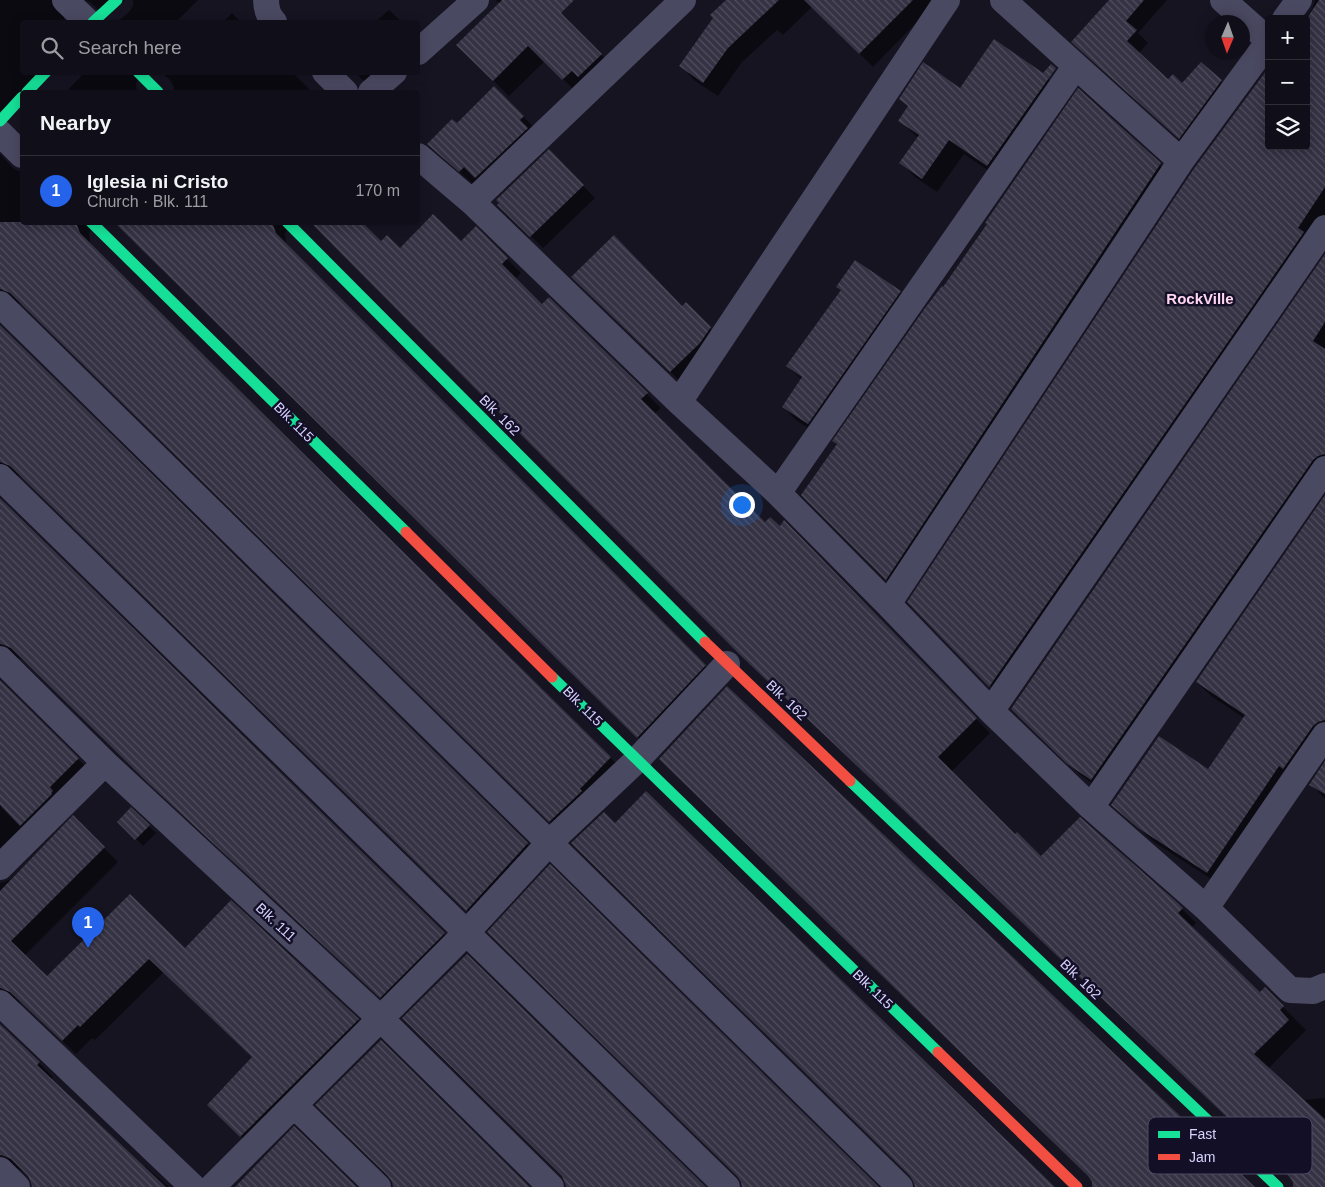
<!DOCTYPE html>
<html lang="en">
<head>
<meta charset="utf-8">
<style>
  :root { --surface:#100f19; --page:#191822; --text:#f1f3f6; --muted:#9c9ca2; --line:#302f38; --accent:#2563eb }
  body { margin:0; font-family:Arial,sans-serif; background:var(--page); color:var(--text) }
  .controls { position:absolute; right:15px; top:15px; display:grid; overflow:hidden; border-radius:5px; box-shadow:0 2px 12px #0003 }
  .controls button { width:45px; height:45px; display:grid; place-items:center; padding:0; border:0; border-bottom:1px solid var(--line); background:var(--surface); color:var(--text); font:25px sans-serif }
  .compass { position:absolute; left:1205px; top:15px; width:45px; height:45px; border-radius:50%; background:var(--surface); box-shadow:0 2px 12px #0003; rotate:182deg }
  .you { position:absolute; left:741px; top:504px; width:18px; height:18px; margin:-12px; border:4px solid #fff; border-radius:50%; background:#1a73e8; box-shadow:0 0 0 8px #1a73e833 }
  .badge { display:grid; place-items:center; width:32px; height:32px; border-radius:50%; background:var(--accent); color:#fff; font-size:16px; font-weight:700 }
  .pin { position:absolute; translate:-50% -41px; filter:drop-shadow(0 1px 2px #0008) }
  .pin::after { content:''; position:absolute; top:26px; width:18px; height:15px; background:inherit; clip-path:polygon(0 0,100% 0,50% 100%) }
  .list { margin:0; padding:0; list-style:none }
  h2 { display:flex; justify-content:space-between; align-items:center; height:65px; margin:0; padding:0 20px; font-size:21px }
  h2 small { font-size:16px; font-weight:400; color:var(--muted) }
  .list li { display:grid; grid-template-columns:32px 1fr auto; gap:15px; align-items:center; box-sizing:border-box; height:70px; padding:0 20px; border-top:1px solid var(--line) }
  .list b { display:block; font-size:19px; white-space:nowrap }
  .list p { margin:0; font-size:16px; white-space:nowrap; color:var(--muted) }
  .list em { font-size:16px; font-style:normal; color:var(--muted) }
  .icon { flex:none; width:28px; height:28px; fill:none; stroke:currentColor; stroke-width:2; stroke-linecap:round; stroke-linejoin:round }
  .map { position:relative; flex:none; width:1325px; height:1187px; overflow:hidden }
  .search { position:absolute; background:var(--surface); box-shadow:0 2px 12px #0003; left:20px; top:20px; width:400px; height:55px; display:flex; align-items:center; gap:12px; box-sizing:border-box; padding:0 18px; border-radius:5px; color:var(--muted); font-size:19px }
  .panel { position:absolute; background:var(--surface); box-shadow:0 2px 12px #0003; left:20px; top:90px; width:400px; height:135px; border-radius:5px }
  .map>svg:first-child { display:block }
  .shadow { fill:#0007 }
  .building { fill:url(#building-back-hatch) }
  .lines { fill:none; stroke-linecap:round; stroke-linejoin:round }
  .street { stroke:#4a4962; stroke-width:26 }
  .fast { stroke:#16e098; stroke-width:11 }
  .jam { stroke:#f24e42; stroke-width:11 }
  .labels { text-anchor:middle; stroke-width:5; stroke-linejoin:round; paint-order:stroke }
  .street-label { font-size:14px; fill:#d9d4ff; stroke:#130f26 }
  .neighbourhood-label { font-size:15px; font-weight:bold; fill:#ffd6f0; stroke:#130f26 }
  .key { fill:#130f26; stroke:#4e4a67; stroke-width:1 }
  .key-label { font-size:14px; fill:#d9d4ff }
</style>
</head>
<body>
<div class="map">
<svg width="1325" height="1187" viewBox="0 0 1325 1187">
  <defs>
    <pattern id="building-back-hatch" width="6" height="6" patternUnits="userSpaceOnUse" patternTransform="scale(1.25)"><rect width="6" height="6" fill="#343243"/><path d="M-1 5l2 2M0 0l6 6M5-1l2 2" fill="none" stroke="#514f5f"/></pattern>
  </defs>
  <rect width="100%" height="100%" fill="#161421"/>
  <path class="shadow" d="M 0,0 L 74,0 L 64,10 L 64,19 L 66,22 L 22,22 L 22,72 L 46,72 L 0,122 Z
    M 85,0 L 125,0 L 105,16 L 91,3 Z
    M 133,0 L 198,0 L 176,22 L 117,22 L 129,12 L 133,6 Z
    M 496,0 L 548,0 L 616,70 L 579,95 L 545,61 L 509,96 L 458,45 L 500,4 Z
    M 728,0 L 954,0 L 915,24 L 873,67 L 812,7 L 783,35 L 777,30 L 742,62 L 718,96 L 695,81 L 681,66 Z
    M 1111,0 L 1167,0 L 1138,33 L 1148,43 L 1139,53 L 1168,81 L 1182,84 L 1221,81 L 1233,93 L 1192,150 L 1085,54 Z
    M 1315,0 L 1325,0 L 1325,236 L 1004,700 L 909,602 L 1269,146 L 1306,146 L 1305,19 L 1312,9 Z
    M 389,10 L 402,22 L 375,22 Z
    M 232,13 L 241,22 L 223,22 Z
    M 85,72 L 145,72 L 136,83 L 137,92 L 66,92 Z
    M 161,72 L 292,72 L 309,89 L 306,92 L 174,92 L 174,87 L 170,80 Z
    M 355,72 L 403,72 L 372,90 Z
    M 1048,79 L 1063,93 L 1002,180 L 964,154 L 937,192 L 915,177 L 901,163 L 918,138 L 899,120 L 909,107 L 901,99 L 960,89 Z
    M 494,88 L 538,131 L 474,185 L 428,144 L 456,125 Z
    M 1114,122 L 1174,178 L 899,592 L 803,495 L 943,288 Z
    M 549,151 L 595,198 L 543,248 L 498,205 Z
    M 0,154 L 13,168 L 18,171 L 22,171 L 22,222 L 98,222 L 89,233 L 90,242 L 94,248 L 625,772 L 564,835 L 26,307 L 19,303 L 11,303 L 0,313 Z
    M 113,222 L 294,222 L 285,233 L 286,242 L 290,249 L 719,680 L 652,751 L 118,225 Z
    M 309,222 L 360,222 L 381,243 L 400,249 L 461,243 L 476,228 L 521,273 L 515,279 L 542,305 L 647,394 L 661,408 L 654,414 L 765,524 L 780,528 L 784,522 L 990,733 L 951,772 L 1015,835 L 1041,858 L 1177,904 L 1196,923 L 1191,928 L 1261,993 L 1265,989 L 1306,1030 L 1268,1069 L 1302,1100 L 1325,1098 L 1325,1187 L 1294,1187 L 1294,1183 L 1291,1176 Z
    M 1325,257 L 1325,477 L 1106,793 L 1082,776 L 1026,723 Z
    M 838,287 L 900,292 L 913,305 L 821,437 L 796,420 L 783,407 L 802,380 L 787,366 L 842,291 Z
    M 587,291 L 683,307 L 686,304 L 724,343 L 685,386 Z
    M 0,324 L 3,330 L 541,858 L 481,924 L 26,480 L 19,476 L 11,476 L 0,486 Z
    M 0,497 L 3,503 L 458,948 L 395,1011 L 164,796 L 26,662 L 19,658 L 11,658 L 0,668 Z
    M 1325,498 L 1325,740 L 1222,886 L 1154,842 L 1113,804 L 1209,771 L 1244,718 L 1211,696 L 1197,682 Z
    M 0,679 L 3,685 L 92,773 L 0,876 Z
    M 1325,764 L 1325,799 L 1311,784 Z
    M 131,809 L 156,833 L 143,846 L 119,822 Z
    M 73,817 L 118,862 L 24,956 L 47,978 L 185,950 L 358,1020 L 372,1034 L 255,1150 L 223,1119 L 254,1057 L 164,972 L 95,1040 L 92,1038 L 76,1054 L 26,1006 L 19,1002 L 11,1002 L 0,1012 L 0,883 L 11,879 Z
    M 0,1024 L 53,1077 L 51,1079 L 144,1167 L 145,1166 L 169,1187 L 33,1187 L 33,1183 L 26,1173 L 19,1169 L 10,1169 L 0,1179 Z"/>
  <path class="building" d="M 502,0 L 574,0 L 561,13 L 602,54 L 578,77 L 572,71 L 562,80 L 528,46 L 493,81 L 456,45 Z
    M 726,0 L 779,0 L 728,48 L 703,83 L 679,66 L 713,18 L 710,15 Z
    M 804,0 L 913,0 L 859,54 Z
    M 1109,0 L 1144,0 L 1126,21 L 1137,30 L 1127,41 L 1168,79 L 1173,74 L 1182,83 L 1201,62 L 1222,80 L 1179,139 L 1071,42 Z
    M 1319,0 L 1325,0 L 1325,187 L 1298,228 L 1304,232 L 989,687 L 907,602 L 1193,170 L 1269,67 L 1269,146 L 1306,146 L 1306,19 L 1304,19 L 1305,17 L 1307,18 Z
    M 994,39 L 1043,73 L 1051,64 L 1056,68 L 987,166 L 949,140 L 922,179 L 899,163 L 919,135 L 898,121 L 908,106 L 899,99 L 923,62 L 960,88 Z
    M 494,86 L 524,116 L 520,120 L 528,128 L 475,178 L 464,167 L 459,172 L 427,144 L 452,119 L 457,123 Z
    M 1078,88 L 1161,163 L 886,580 L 801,495 L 837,444 L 832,441 L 925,308 L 942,286 L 943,287 L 987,224 L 985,223 Z
    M 549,149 L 584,185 L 530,237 L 497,205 L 499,203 L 496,200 Z
    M 433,214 L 461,241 L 476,226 L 508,258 L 502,264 L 542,304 L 549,297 L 648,393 L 641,399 L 765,522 L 770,517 L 780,526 L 784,520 L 977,718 L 938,757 L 1015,834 L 1017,832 L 1041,856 L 1080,817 L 1178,903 L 1183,908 L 1178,913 L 1260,992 L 1265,987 L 1284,1006 L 1280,1010 L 1289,1020 L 1254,1054 L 1325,1119 L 1325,1187 L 1293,1187 L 1293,1182 L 1289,1176 L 738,653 L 310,222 L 362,222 L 381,241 L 387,235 L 400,248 Z
    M 0,222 L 76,222 L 80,233 L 611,757 L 580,789 L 582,791 L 549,822 L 10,293 L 0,289 Z
    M 114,222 L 272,222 L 276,233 L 706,665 L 637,738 Z
    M 614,235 L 682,306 L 686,302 L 711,327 L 700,343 L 670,372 L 571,277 Z
    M 1325,254 L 1325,322 L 1313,341 L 1325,349 L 1325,454 L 1318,456 L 1313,460 L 1091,780 L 1066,763 L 1011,709 Z
    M 855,260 L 901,291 L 808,424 L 782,407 L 802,377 L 786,366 L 841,290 L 836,287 Z
    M 0,325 L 528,843 L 466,911 L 10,466 L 0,462 Z
    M 1325,495 L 1325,720 L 1318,722 L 1313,726 L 1283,769 L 1279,766 L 1207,873 L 1138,828 L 1111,805 L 1159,736 L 1208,769 L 1245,715 L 1196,682 Z
    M 0,498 L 445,933 L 380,998 L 148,783 L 11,648 L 4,645 L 0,644 Z
    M 0,680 L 79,758 L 50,787 L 53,791 L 51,793 L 52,794 L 20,826 L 0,805 Z
    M 727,686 L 1255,1187 L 1092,1187 L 1092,1182 L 1088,1176 L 659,759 Z
    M 1325,761 L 1325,794 L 1309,785 Z
    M 646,791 L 1055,1187 L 915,1187 L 914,1183 L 910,1176 L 571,843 L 604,812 L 615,823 Z
    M 131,807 L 150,825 L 135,840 L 117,822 Z
    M 73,815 L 105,847 L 11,941 L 47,976 L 130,894 L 185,948 L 231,900 L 359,1019 L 240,1137 L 207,1105 L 252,1057 L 149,959 L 80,1027 L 78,1025 L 62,1041 L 10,992 L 0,988 L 0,891 Z
    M 550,864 L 879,1187 L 742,1187 L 741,1182 L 737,1176 L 487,932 Z
    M 467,954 L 706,1187 L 566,1187 L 565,1183 L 562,1176 L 402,1018 Z
    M 0,1024 L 40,1062 L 37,1065 L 166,1187 L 32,1187 L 31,1183 L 28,1176 L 11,1159 L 4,1156 L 0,1155 Z
    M 381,1040 L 530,1187 L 393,1187 L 392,1182 L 388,1176 L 315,1105 Z
    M 294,1126 L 357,1187 L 235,1187 Z"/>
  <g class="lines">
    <path class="street" d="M 65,0 L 88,22
      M 266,0 C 266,8 269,17 274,22
      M 1003,0 L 1181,161
      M 1223,0 L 1269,41
      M 1285,19 L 1299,0
      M 418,52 L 476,0
      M 325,72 L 345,92
      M 371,92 L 394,72
      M 0,133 L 22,155
      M 418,156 L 472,202 L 679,402 L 778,493 L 888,604 L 991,711 L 1091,807 L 1206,908 L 1290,990 L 1313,991 L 1325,986
      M 472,202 L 683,0
      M 0,304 L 900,1187
      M 679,402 L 947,0
      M 0,477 L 727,1187
      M 778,493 L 1075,67
      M 888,604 L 1181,161 L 1269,41
      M 0,659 L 105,763 L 381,1019 L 551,1187
      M 991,711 L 1325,228
      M 1091,807 L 1325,469
      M 0,867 L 105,763
      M 1206,908 L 1325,735
      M 0,1003 L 193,1187
      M 294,1105 L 378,1187
      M 0,1170 L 17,1187
      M 212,1187 L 467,932 L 549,843 L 637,760 L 727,664"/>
    <path class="fast" d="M 93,22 L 117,0
      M 138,72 L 158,92
      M 27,92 L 46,72
      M 0,121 L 22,97
      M 91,222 L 406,532
      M 287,222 L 705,642
      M 552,677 L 938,1052
      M 850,781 L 1278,1187"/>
    <path class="jam" d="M 406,532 L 552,677
      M 705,642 L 850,781
      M 938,1052 L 1077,1187"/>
  </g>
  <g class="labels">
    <g class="street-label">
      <text transform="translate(500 415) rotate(45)" y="5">Blk. 162</text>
      <text transform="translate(294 422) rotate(45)" y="5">Blk. 115</text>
      <text transform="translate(787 700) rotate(44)" y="5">Blk. 162</text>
      <text transform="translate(583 706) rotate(45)" y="5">Blk. 115</text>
      <text transform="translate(276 922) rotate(43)" y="5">Blk. 111</text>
      <text transform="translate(1081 979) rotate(44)" y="5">Blk. 162</text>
      <text transform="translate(873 989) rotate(44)" y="5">Blk. 115</text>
    </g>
    <g class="neighbourhood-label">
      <text x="1200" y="304">RockVille</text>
    </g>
  </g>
  <rect x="1148" y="1117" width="164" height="57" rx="8" class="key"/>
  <rect x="1158" y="1131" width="22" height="7" fill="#16e098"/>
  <rect x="1158" y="1154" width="22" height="6" fill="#f24e42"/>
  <g class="key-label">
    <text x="1189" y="1139">Fast</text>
    <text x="1189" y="1162">Jam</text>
  </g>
</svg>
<div class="controls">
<button>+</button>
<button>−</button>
<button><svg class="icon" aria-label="layers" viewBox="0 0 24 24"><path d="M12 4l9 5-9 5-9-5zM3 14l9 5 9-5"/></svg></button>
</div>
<svg class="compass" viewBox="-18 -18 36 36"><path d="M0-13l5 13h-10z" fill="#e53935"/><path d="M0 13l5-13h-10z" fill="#9c9ca2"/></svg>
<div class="you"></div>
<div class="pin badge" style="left:88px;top:948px">1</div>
<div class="search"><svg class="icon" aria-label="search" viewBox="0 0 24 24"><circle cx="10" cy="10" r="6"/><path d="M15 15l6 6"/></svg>Search here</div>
<section class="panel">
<h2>Nearby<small></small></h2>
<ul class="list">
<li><span class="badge">1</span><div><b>Iglesia ni Cristo</b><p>Church · Blk. 111</p></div><em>170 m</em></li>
</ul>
</section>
</div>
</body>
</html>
